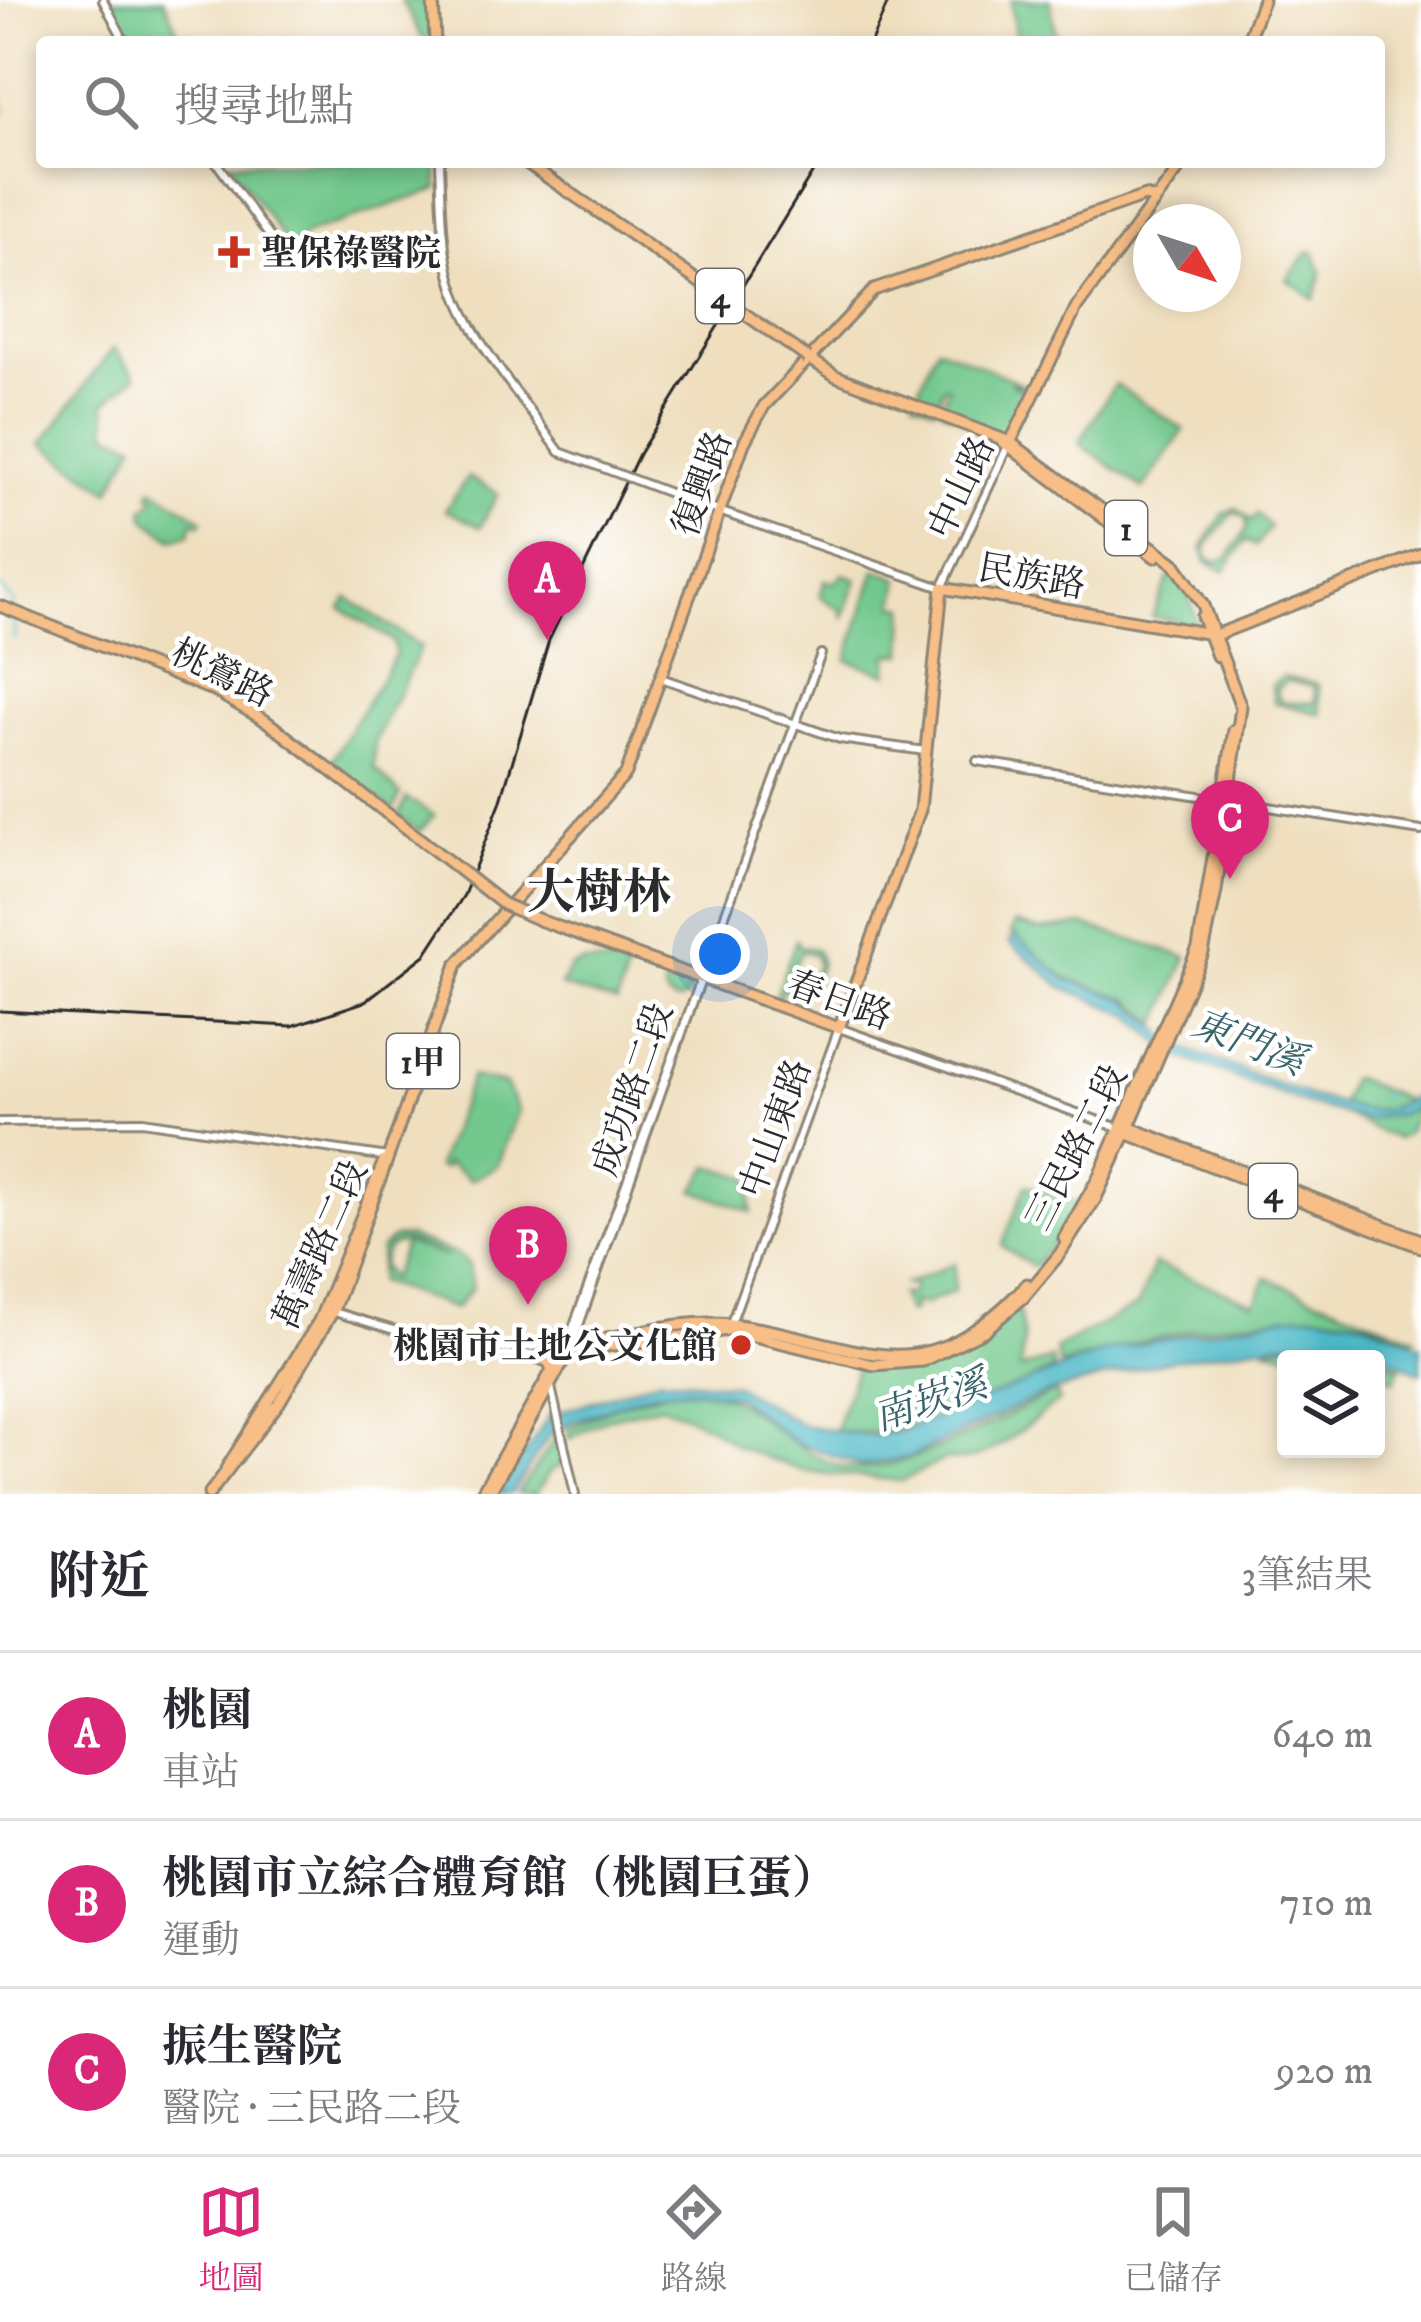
<!DOCTYPE html>
<html lang="zh-TW">
<head>
<meta charset="utf-8">
<style>
  :root { --surface:#fff; --page:#f2f2f3; --text:#2b2b33; --muted:#7c7c81; --line:#e1e1e2; --accent:#db2777 }
  body { margin:0; font-family:"IM FELL DW Pica","Noto Serif TC",serif; background:var(--page); color:var(--text) }
  .controls { position:absolute; right:36px; bottom:36px; display:grid; overflow:hidden; border-radius:12px; box-shadow:0 6px 18px #0003 }
  .controls button { width:108px; height:108px; display:grid; place-items:center; padding:0; border:0; border-bottom:3px solid var(--line); background:var(--surface); color:var(--text); font:60px sans-serif }
  .compass { position:absolute; left:1133px; top:204px; width:108px; height:108px; border-radius:50%; background:var(--surface); box-shadow:0 6px 18px #0003; rotate:129deg }
  .you { position:absolute; left:720px; top:954px; width:42px; height:42px; margin:-30px; border:9px solid #fff; border-radius:50%; background:#1a73e8; box-shadow:0 0 0 18px #1a73e833 }
  .badge { display:grid; place-items:center; width:78px; height:78px; border-radius:50%; background:var(--accent); color:#fff; font-size:39px; font-weight:700 }
  .pin { position:absolute; translate:-50% -99px; filter:drop-shadow(0 3px 6px #0008) }
  .pin::after { content:''; position:absolute; top:63px; width:42px; height:36px; background:inherit; clip-path:polygon(0 0,100% 0,50% 100%) }
  .list { margin:0; padding:0; list-style:none }
  h2 { display:flex; justify-content:space-between; align-items:center; height:156px; margin:0; padding:0 48px; font-size:51px }
  h2 small { font-size:39px; font-weight:400; color:var(--muted) }
  .list li { display:grid; grid-template-columns:78px 1fr auto; gap:36px; align-items:center; box-sizing:border-box; height:168px; padding:0 48px; border-top:3px solid var(--line) }
  .list b { display:block; font-size:45px; white-space:nowrap }
  .list p { margin:0; font-size:39px; white-space:nowrap; color:var(--muted) }
  .list em { font-size:39px; font-style:normal; color:var(--muted) }
  .icon { flex:none; width:66px; height:66px; fill:none; stroke:currentColor; stroke-width:2; stroke-linecap:round; stroke-linejoin:round }
  .map { position:relative; flex:none; width:1421px; height:1494px; overflow:hidden }
  .search { position:absolute; background:var(--surface); box-shadow:0 6px 18px #0003; left:36px; right:36px; top:36px; height:132px; display:flex; align-items:center; gap:30px; box-sizing:border-box; padding:0 42px; border-radius:12px; color:var(--muted); font-size:45px }
  .sheet { height:660px; background:var(--surface) }
  nav { display:flex; justify-content:space-around; align-items:center; box-sizing:border-box; height:168px; border-top:3px solid var(--line); background:var(--surface); font-size:33px; color:var(--muted) }
  nav a { display:grid; justify-items:center; gap:6px }
  nav .on { color:var(--accent) }
  .map>svg:first-child { display:block }
  .green { fill:#72c88d; stroke:#4e7a5c; stroke-width:3; fill-rule:evenodd }
  .water { fill:#4db9c8; stroke:#3c727a; stroke-width:3 }
  .lines { fill:none; stroke-linecap:round; stroke-linejoin:round }
  .stream { stroke:#4db9c8; stroke-width:3 }
  .minor-casing { stroke:#8d8575; stroke-width:12 }
  .major-casing { stroke:#8d8575; stroke-width:15 }
  .minor { stroke:#fff; stroke-width:6 }
  .major { stroke:#f7be87; stroke-width:9 }
  .rail { stroke:#2b2b2b; stroke-width:3 }
  .minor-bridge-casing { stroke:#8d8575; stroke-width:12; stroke-linecap:butt }
  .major-bridge-casing { stroke:#8d8575; stroke-width:15; stroke-linecap:butt }
  .minor-bridge { stroke:#fff; stroke-width:6 }
  .major-bridge { stroke:#f7be87; stroke-width:9 }
  .poi-dot { fill:#c8321e; stroke:#fff; stroke-width:4.5 }
  .labels { text-anchor:middle; stroke-width:9; stroke-linejoin:round; paint-order:stroke }
  .shield { fill:#fff; stroke:#6b6b6b; stroke-width:3 }
  .shield-label { font-size:33px; font-weight:bold; fill:#2b2b2b }
  .poi-label { font-size:36px; font-weight:bold; fill:#2b2b2b; stroke:#fff; text-anchor:start }
  .street-label { font-size:36px; fill:#2b2b2b; stroke:#fff }
  .water-label { font-size:39px; font-style:italic; fill:#39646a; stroke:#fff }
  .district-label { font-size:48px; font-weight:bold; fill:#2b2b2b; stroke:#fff }
</style>
</head>
<body>
<div class="map">
<svg width="1421" height="1494" viewBox="0 0 1421 1494">
  <rect width="100%" height="100%" fill="#fff"/>
  <filter id="ink" filterUnits="userSpaceOnUse"><feTurbulence type="fractalNoise" baseFrequency=".00833" numOctaves="2"/><feDisplacementMap in="SourceGraphic" scale="24" xChannelSelector="R" yChannelSelector="G"/><feConvolveMatrix kernelMatrix="1 2 1 2 8 2 1 2 1" color-interpolation-filters="sRGB"/></filter>
  <filter id="wash" filterUnits="userSpaceOnUse"><feTurbulence type="fractalNoise" baseFrequency=".004" numOctaves="4" result="noise"/><feDisplacementMap in="SourceGraphic" scale="48" xChannelSelector="R" yChannelSelector="G"/><feGaussianBlur stdDeviation="2.7" result="paint"/><feColorMatrix in="noise" values="0 0 0 0 0 0 0 0 0 0 0 0 0 0 0 0 0 1.4 0 .05"/><feComposite in="paint" operator="in"/></filter>
  <g filter="url(#wash)">
    <rect width="100%" height="100%" fill="#efdfbf"/>
    <path class="green" d="M 109,0 L 164,0 L 182,42 L 131,42 Z
      M 401,0 L 432,0 L 435,42 L 425,42 Z
      M 1011,0 L 1050,0 L 1057,42 L 1016,42 Z
      M 229,162 L 437,162 L 438,189 L 307,234 L 291,250 Z
      M 1308,252 L 1314,252 L 1322,273 L 1314,299 L 1287,279 Z
      M 937,346 L 1031,388 L 1010,383 L 1028,394 L 1010,432 L 1001,435 L 941,410 L 949,387 L 944,386 L 935,408 L 914,400 Z
      M 113,348 L 136,376 L 105,403 L 108,432 L 135,444 L 110,491 L 42,444 Z
      M 1115,384 L 1184,430 L 1143,489 L 1079,443 Z
      M 468,477 L 498,493 L 480,527 L 445,510 Z
      M 153,488 L 203,520 L 200,525 L 193,521 L 190,534 L 173,539 L 146,519 L 144,509 L 155,498 L 149,494 Z
      M 1236,508 L 1252,521 L 1257,514 L 1270,527 L 1256,546 L 1246,540 L 1225,571 L 1207,562 L 1202,547 L 1224,513 ZM 1234,512 L 1246,517 L 1247,528 L 1227,559 L 1215,562 L 1206,555 L 1207,545 Z
      M 876,570 L 900,579 L 895,605 L 906,607 L 904,654 L 888,654 L 888,674 L 847,660 Z
      M 1171,573 L 1187,591 L 1199,626 L 1152,617 Z
      M 844,574 L 857,579 L 843,619 L 842,611 L 820,596 L 825,580 L 834,583 Z
      M 348,598 L 421,647 L 375,741 L 374,768 L 400,794 L 393,811 L 330,763 L 396,654 L 393,641 L 341,608 Z
      M 1283,677 L 1318,684 L 1321,714 L 1274,702 L 1272,685 ZM 1288,681 L 1314,687 L 1315,703 L 1281,702 L 1276,689 Z
      M 406,798 L 434,815 L 419,832 L 399,816 Z
      M 1015,923 L 1038,930 L 1083,925 L 1187,957 L 1158,1024 L 1129,999 L 1066,978 L 1011,933 Z
      M 796,940 L 799,946 L 816,949 L 821,963 L 810,991 L 795,996 L 784,988 L 780,998 L 775,996 ZM 801,951 L 814,954 L 817,964 L 809,985 L 799,991 L 787,978 Z
      M 582,963 L 629,964 L 617,1003 L 560,986 L 570,968 Z
      M664 988a13 13 0 1 1 26 0a13 13 0 1 1-26 0Z
      M 471,1077 L 505,1084 L 518,1110 L 497,1166 L 471,1180 L 447,1163 L 444,1169 L 437,1167 Z
      M 1355,1078 L 1418,1105 L 1406,1134 L 1397,1139 L 1338,1112 L 1350,1079 Z
      M 710,1166 L 750,1178 L 752,1212 L 694,1190 Z
      M 1026,1185 L 1079,1203 L 1069,1225 L 1033,1267 L 1002,1246 Z
      M 408,1237 L 458,1255 L 469,1265 L 472,1288 L 455,1309 L 378,1282 L 381,1249 L 393,1238 ZM 407,1242 L 446,1256 L 447,1257 L 405,1243 L 391,1279 L 382,1267 C 382,1251 391,1242 407,1242 Z
      M 955,1263 L 954,1291 L 923,1305 L 912,1302 L 914,1310 L 907,1313 L 900,1294 L 910,1295 L 914,1286 L 905,1284 Z
      M 1154,1264 L 1255,1303 L 1266,1278 L 1415,1337 L 1412,1341 C 1339,1284 1142,1338 1060,1366 L 1056,1349 L 1138,1305 Z
      M 1018,1309 L 1024,1339 L 1020,1369 L 1052,1359 L 1054,1368 C 993,1402 904,1442 835,1430 L 857,1366 C 919,1377 973,1350 1018,1309 Z
      M 1311,1339 L 1400,1367 L 1395,1381 L 1376,1371 L 1376,1359 L 1319,1359 L 1264,1348 Z
      M 1056,1391 L 1059,1401 C 1027,1423 985,1469 946,1459 L 902,1481 L 803,1471 L 738,1447 L 709,1426 L 661,1405 L 608,1418 L 569,1439 L 568,1429 C 613,1405 683,1374 734,1400 C 751,1409 769,1426 786,1437 C 804,1450 829,1467 851,1468 C 912,1472 1001,1417 1056,1391 Z
      M 557,1437 L 564,1464 L 550,1471 L 536,1494 L 517,1494 Z"/>
    <path class="water" d="M 1014,934 L 1065,979 L 1127,1000 L 1178,1046 L 1309,1096 L 1365,1110 L 1386,1110 L 1421,1092 L 1421,1102 L 1401,1114 L 1364,1119 L 1306,1104 L 1170,1053 L 1132,1016 L 1062,987 L 1009,942 Z
      M 1283,1316 C 1332,1308 1379,1324 1421,1345 L 1421,1373 L 1348,1340 L 1280,1342 L 1162,1362 L 1044,1394 L 910,1457 L 861,1466 L 795,1442 L 736,1396 L 690,1389 L 652,1392 L 573,1421 L 549,1436 L 511,1494 L 499,1494 L 550,1415 L 662,1378 L 735,1385 L 802,1425 L 868,1436 L 900,1432 L 1109,1350 Z"/>
    <g class="lines">
      <path class="stream" d="M 0,95 L 5,113
        M 0,588 L 14,602 L 14,639
        M 1382,1097 L 1385,1092
        M 1405,1128 L 1406,1130"/>
    </g>
  </g>
  <g filter="url(#ink)">
    <g class="lines">
      <defs>
        <path id="minor" d="M 103,0 L 125,42
          M 216,162 L 288,262
          M 440,162 C 444,270 443,291 507,380
          M 707,507 L 942,588 L 1007,448
          M 661,678 L 840,739 L 925,751
          M 977,761 L 1421,831
          M 0,1122 L 142,1121 L 388,1157
          M 334,1312 L 407,1334
          M 731,1323 L 839,1028 L 1119,1128
          M 409,1334 L 503,1349 L 567,1344 L 821,654
          M 420,1339 L 490,1356 L 560,1353
          M 573,1342 L 700,982
          M 551,1387 L 575,1494"/>
        <path id="major" d="M 433,0 L 435,42
          M 1247,42 L 1263,0
          M 525,162 L 632,235
          M 1002,441 L 1155,557
          M 1010,443 L 1077,307 L 1184,162
          M 0,606 L 215,691 L 266,721 L 401,824
          M 1202,616 L 1217,656
          M 1216,635 L 1421,554
          M 542,921 L 839,1028 L 920,810 L 942,588 L 1211,634
          M 1128,1127 L 1421,1240
          M 1123,1132 L 1421,1247
          M 1064,1238 L 1098,1178 L 1198,948 L 1234,730
          M 534,1356 L 549,1362 L 552,1371
          M 226,1469 L 319,1321 L 384,1161
          M 209,1494 L 279,1403 L 333,1311 L 457,964 L 626,774 L 744,443 L 764,406 L 874,290 L 1145,196 L 1155,199
          M 481,1494 L 567,1344 C 621,1339 676,1318 731,1324 C 862,1340 914,1404 1027,1284
          M 489,1494 L 569,1351 L 729,1330 L 874,1365 L 923,1361 L 984,1331 L 1023,1298 L 1059,1255 L 1095,1200 L 1130,1124 L 1203,953 L 1216,891 L 1241,707 L 1203,605 L 1175,564 L 1010,442 L 836,376 L 808,358"/>
      </defs>
      <use href="#minor" class="minor-casing"/>
      <use href="#major" class="major-casing"/>
      <use href="#minor" class="minor"/>
      <use href="#major" class="major"/>
      <path class="rail" d="M 871,42 L 889,0
        M 0,1011 L 292,1026 L 364,1002 L 425,955 L 464,895 L 500,803 L 549,640 L 639,454 L 819,162"/>
      <defs>
        <path id="minor-bridge" d="M 507,380 L 560,452 L 707,507"/>
        <path id="major-bridge" d="M 632,235 L 808,358
          M 401,824 L 503,904 L 542,921"/>
      </defs>
      <use href="#minor-bridge" class="minor-bridge-casing"/>
      <use href="#major-bridge" class="major-bridge-casing"/>
      <use href="#minor-bridge" class="minor-bridge"/>
      <use href="#major-bridge" class="major-bridge"/>
    </g>
  </g>
  <g class="poi-dot">
    <path d="M228 234h12v12h12v12h-12v12h-12v-12h-12v-12h12z"/>
    <circle cx="741" cy="1345" r="12"/>
  </g>
  <g class="labels">
    <g class="shield">
      <rect x="696" y="269" width="48" height="54" rx="9"/>
      <rect x="1105" y="501" width="42" height="54" rx="9"/>
      <rect x="387" y="1034" width="72" height="54" rx="9"/>
      <rect x="1249" y="1164" width="48" height="54" rx="9"/>
    </g>
    <g class="shield-label">
      <text x="720" y="308">4</text>
      <text x="1126" y="540">1</text>
      <text x="423" y="1073">1甲</text>
      <text x="1273" y="1203">4</text>
    </g>
    <g class="poi-label">
      <text x="261" y="265">聖保祿醫院</text>
      <text x="717" y="1358" text-anchor="end">桃園市土地公文化館</text>
    </g>
    <g class="street-label">
      <text transform="translate(701 483) rotate(-70)" y="13">復興路</text>
      <text transform="translate(960 487) rotate(-65)" y="13">中山路</text>
      <text transform="translate(1032 575) rotate(10)" y="13">民族路</text>
      <text transform="translate(223 672) rotate(26)" y="13">桃鶯路</text>
      <text transform="translate(840 999) rotate(20)" y="13">春日路</text>
      <text transform="translate(631 1089) rotate(-71)" y="13">成功路二段</text>
      <text transform="translate(774 1128) rotate(-70)" y="13">中山東路</text>
      <text transform="translate(1075 1147) rotate(-63)" y="13">三民路二段</text>
      <text transform="translate(319 1244) rotate(-66)" y="13">萬壽路二段</text>
    </g>
    <g class="water-label">
      <text transform="translate(1249 1041) rotate(21)" y="14">東門溪</text>
      <text transform="translate(930 1399) rotate(-18)" y="14">南崁溪</text>
    </g>
    <g class="district-label">
      <text x="599" y="908">大樹林</text>
    </g>
  </g>
</svg>
<div class="controls">
<button><svg class="icon" aria-label="layers" viewBox="0 0 24 24"><path d="M12 4l9 5-9 5-9-5zM3 14l9 5 9-5"/></svg></button>
</div>
<svg class="compass" viewBox="-18 -18 36 36"><path d="M0-13l5 13h-10z" fill="#e53935"/><path d="M0 13l5-13h-10z" fill="#7c7c81"/></svg>
<div class="you"></div>
<div class="pin badge" style="left:547px;top:640px">A</div>
<div class="pin badge" style="left:528px;top:1305px">B</div>
<div class="pin badge" style="left:1230px;top:879px">C</div>
<div class="search"><svg class="icon" aria-label="search" viewBox="0 0 24 24"><circle cx="10" cy="10" r="6"/><path d="M15 15l6 6"/></svg>搜尋地點</div>
</div>
<section class="sheet">
<h2>附近<small>3筆結果</small></h2>
<ul class="list">
<li><span class="badge">A</span><div><b>桃園</b><p>車站</p></div><em>640 m</em></li>
<li><span class="badge">B</span><div><b>桃園市立綜合體育館（桃園巨蛋）</b><p>運動</p></div><em>710 m</em></li>
<li><span class="badge">C</span><div><b>振生醫院</b><p>醫院 · 三民路二段</p></div><em>920 m</em></li>
</ul>
</section>
<nav>
<a class="on"><svg class="icon" aria-label="map" viewBox="0 0 24 24"><path d="M3 6l6-2 6 2 6-2v14l-6 2-6-2-6 2zM9 4v14M15 6v14"/></svg>地圖</a>
<a><svg class="icon" aria-label="directions" viewBox="0 0 24 24"><path d="M12 3l9 9-9 9-9-9zM9 14v-3h6M13 9l2 2-2 2"/></svg>路線</a>
<a><svg class="icon" aria-label="saved" viewBox="0 0 24 24"><path d="M7 4h10v16l-5-4-5 4z"/></svg>已儲存</a>
</nav>
</body>
</html>
